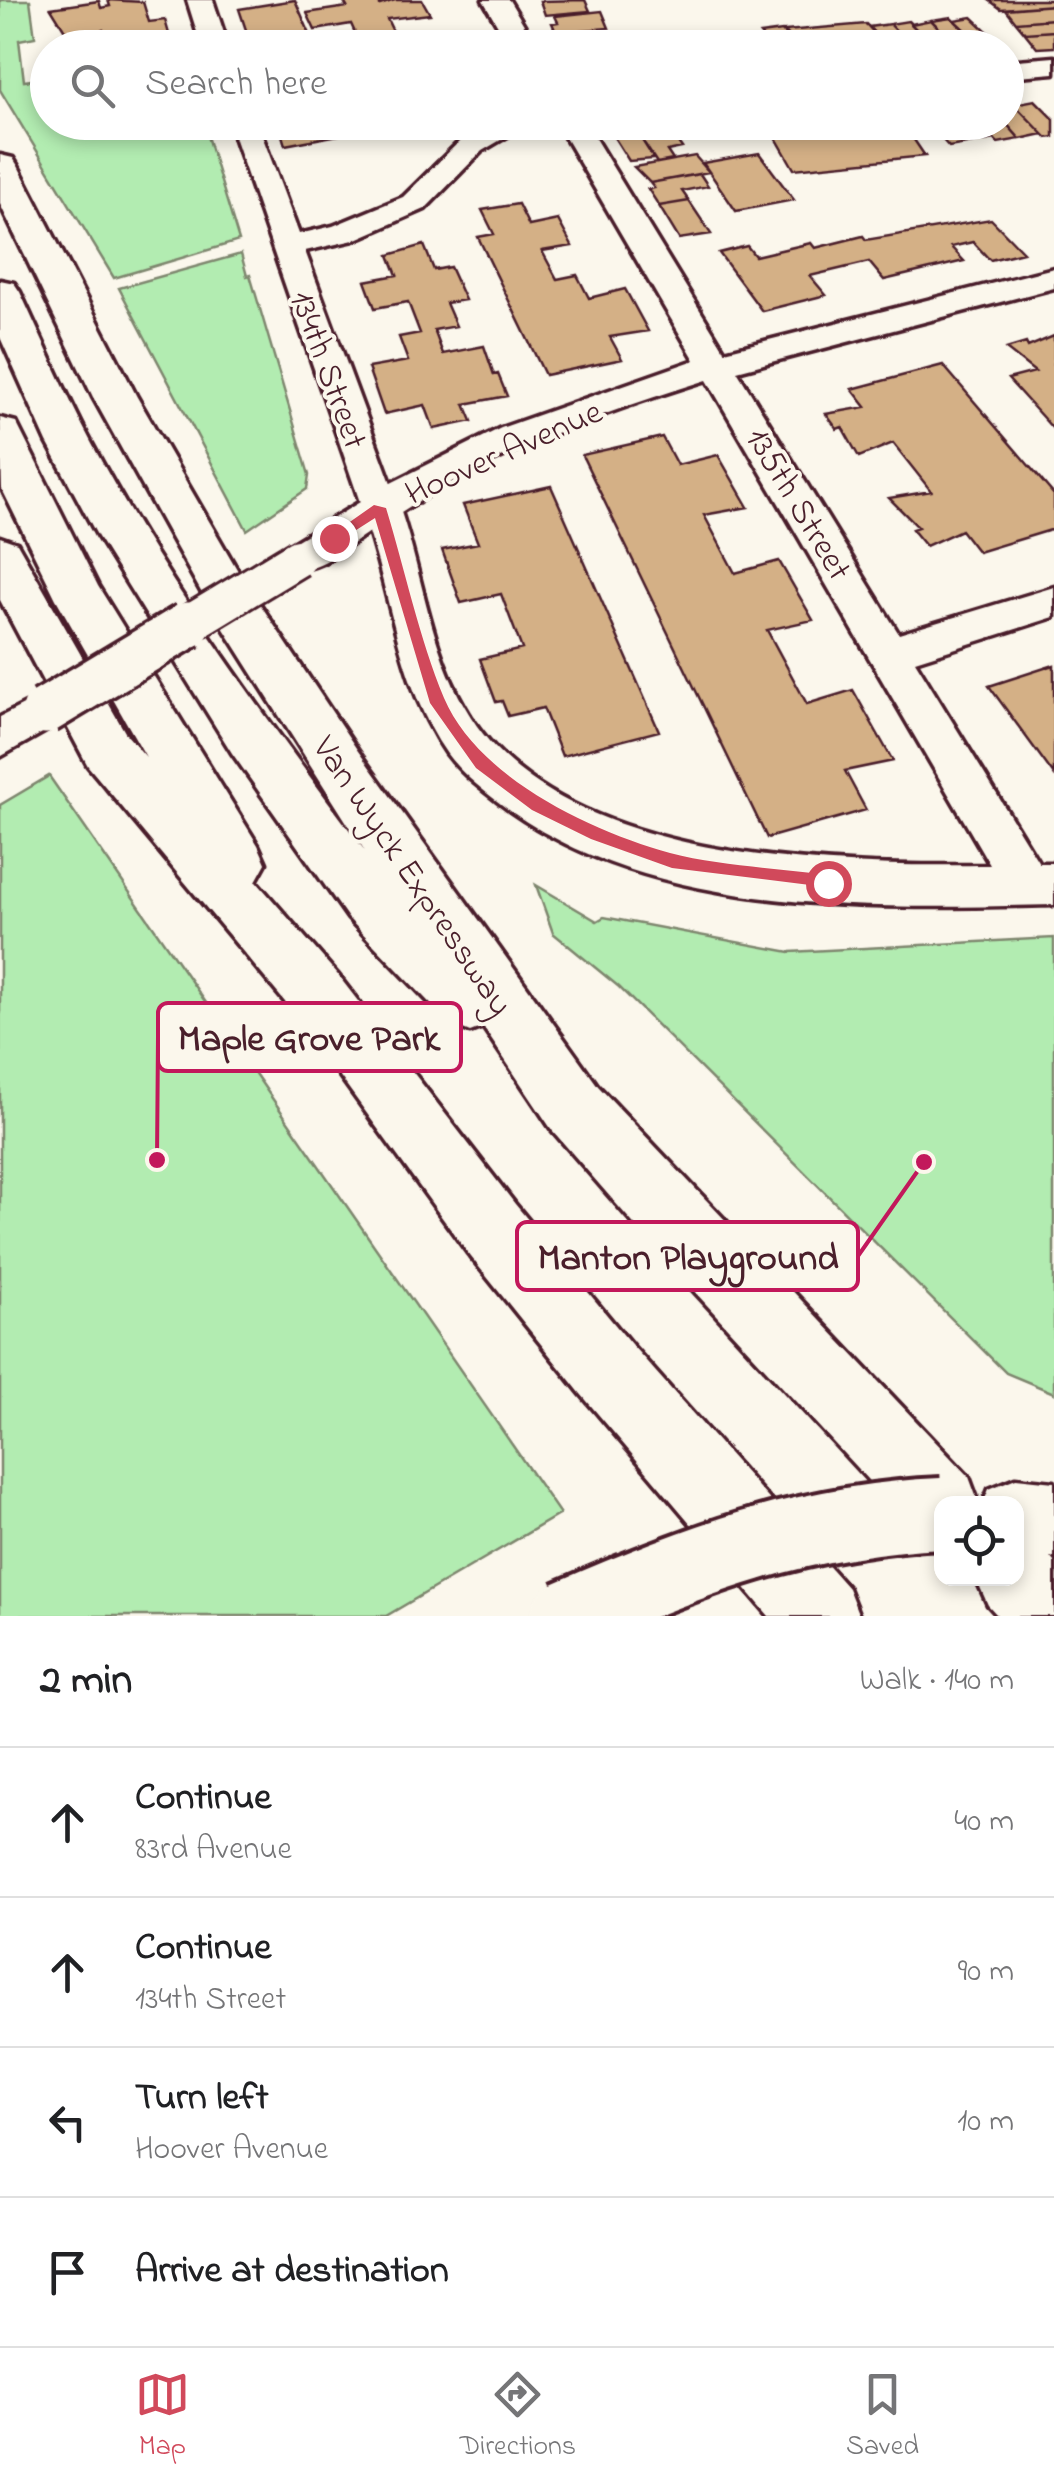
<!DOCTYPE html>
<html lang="en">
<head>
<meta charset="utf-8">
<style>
  :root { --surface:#fff; --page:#f2f2f2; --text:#202124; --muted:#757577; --line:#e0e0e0; --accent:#d1495b }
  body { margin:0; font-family:"Indie Flower",sans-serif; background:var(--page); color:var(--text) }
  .controls { position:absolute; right:30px; bottom:30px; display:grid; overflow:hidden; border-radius:20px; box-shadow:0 5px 15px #0003 }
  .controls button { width:90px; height:90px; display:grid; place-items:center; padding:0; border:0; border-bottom:2px solid var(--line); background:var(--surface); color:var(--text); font:50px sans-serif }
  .stop { position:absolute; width:30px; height:30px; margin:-22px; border:8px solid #d1495b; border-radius:50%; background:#fff }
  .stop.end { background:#d1495b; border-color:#fff; box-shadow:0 2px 10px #0008 }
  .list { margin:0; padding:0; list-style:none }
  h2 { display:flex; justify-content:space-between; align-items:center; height:130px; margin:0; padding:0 40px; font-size:42px }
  h2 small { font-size:32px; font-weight:400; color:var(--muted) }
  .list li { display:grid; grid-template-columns:65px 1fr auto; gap:30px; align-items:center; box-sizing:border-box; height:150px; padding:0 40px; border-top:2px solid var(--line) }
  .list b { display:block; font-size:38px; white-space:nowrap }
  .list p { margin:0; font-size:32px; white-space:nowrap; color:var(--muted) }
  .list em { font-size:32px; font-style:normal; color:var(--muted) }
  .icon { flex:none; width:55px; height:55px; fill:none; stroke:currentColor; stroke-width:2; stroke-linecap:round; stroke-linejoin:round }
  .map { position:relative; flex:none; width:1054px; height:1616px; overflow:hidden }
  .search { position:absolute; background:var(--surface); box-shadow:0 5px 15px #0003; left:30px; right:30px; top:30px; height:110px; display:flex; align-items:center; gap:25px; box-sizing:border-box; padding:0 35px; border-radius:55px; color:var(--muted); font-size:38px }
  .sheet { height:730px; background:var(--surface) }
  nav { display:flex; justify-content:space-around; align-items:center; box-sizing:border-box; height:140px; border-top:2px solid var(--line); background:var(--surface); font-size:28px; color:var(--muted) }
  nav a { display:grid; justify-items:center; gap:5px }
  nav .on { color:var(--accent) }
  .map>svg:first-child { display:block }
  .green { fill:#b2ecb1; stroke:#7e866e; stroke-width:2.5 }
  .building { fill:#d4b086; stroke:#4a1f2b; stroke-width:2.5 }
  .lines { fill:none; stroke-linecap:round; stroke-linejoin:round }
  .minor-casing { stroke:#4a1f2b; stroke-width:7 }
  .highway-casing { stroke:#4a1f2b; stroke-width:7 }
  .minor { fill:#fbf7ec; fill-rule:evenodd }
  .highway { fill:#fbf7ec; fill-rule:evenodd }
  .minor-bridge-far1-casing { stroke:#4a1f2b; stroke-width:42; stroke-linecap:butt }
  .minor-bridge-casing { stroke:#4a1f2b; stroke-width:52; stroke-linecap:butt }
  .highway-bridge-casing { stroke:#4a1f2b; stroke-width:78; stroke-linecap:butt }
  .minor-bridge-far1 { stroke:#fbf7ec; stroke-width:36 }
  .minor-bridge { stroke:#fbf7ec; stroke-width:45 }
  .highway-bridge { stroke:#fbf7ec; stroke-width:70 }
  .route { fill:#d1495b }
  .labels { text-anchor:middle; stroke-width:8; stroke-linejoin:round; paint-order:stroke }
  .street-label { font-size:35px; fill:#4a1f2b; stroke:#fbf7ec }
  .leader { fill:none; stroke:#c2185b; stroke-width:4 }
  .callout-dot { fill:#c2185b; stroke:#fbf7ec; stroke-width:4 }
  .callout { fill:#fbf7ec; stroke:#c2185b; stroke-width:4 }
  .callout-label { font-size:38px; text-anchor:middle; font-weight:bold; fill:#4a1f2b }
</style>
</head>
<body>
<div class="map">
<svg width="1054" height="1616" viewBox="0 0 1054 1616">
  <rect width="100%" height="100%" fill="#fbf7ec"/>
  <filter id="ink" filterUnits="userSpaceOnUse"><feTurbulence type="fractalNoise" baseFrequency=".01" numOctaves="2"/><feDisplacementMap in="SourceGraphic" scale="20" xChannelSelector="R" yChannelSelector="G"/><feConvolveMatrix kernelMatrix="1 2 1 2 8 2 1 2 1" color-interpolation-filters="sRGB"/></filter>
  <g filter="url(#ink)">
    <path class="green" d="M 0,0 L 30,0 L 35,37 L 19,40 L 24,81 L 47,78 L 48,122 L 203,123 L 239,241 L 114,278 L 0,90 Z
      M 241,254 L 247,276 L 250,275 L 309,475 L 307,489 L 247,530 L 119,288 Z
      M 49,776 L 560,1514 L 386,1616 L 0,1616 L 0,805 Z
      M 536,885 L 597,921 L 604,917 L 790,952 L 1054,938 L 1054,1393 L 1006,1373 L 619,987 L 553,933 Z"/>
    <path class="building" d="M 108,0 L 143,2 L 149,22 L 165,20 L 173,48 L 105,48 L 103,30 L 69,37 L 51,8 L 99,1 L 101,8 L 110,6 Z
      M 295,0 L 316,48 L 252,48 L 239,9 Z
      M 343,0 L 377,0 L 380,5 L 395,0 L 422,0 L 430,14 L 387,19 L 400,46 L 443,38 L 448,48 L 362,48 L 351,24 L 315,30 L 307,13 L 347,7 Z
      M 585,0 L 590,11 L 545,15 L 540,1 Z
      M 989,0 L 1054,0 L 1054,5 L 1001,9 Z
      M 1054,5 L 1054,19 L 1016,22 L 1006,9 Z
      M 602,11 L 609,28 L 556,32 L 552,23 L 558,22 L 555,16 Z
      M 951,17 L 954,20 L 982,46 L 959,48 L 931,20 Z
      M 972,17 L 1004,47 L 983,48 L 954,20 Z
      M 1054,19 L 1054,31 L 1025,33 L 1016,22 Z
      M 931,20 L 959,48 L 935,48 L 911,24 Z
      M 908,21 L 935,48 L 913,48 L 890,24 Z
      M 866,24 L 888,48 L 799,48 L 785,31 Z
      M 890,24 L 913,48 L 888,48 L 869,27 Z
      M 595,30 L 605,45 L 564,48 L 555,33 Z
      M 782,31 L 796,48 L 772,48 L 760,34 Z
      M 1054,31 L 1054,47 L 1037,48 L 1025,33 Z
      M 1035,100 L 1054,119 L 1054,137 L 1047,138 L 1014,104 Z
      M 1006,101 L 1014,104 L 1043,134 L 1020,139 L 1005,122 Z
      M 278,122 L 350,122 L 354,132 L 285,145 Z
      M 645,122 L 661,122 L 673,135 L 682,148 L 667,151 L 673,160 L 657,163 L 633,126 Z
      M 767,122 L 902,122 L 925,156 L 794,169 Z
      M 927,122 L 954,122 L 973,143 L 949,147 Z
      M 954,122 L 979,122 L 994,139 L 973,143 Z
      M 979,122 L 1005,122 L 1020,139 L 998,143 Z
      M 622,123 L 625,127 L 633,126 L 654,159 L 629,161 L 607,126 Z
      M 759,153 L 794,200 L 736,211 L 703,163 Z
      M 695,156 L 709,172 L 650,183 L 634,167 Z
      M 700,174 L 708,186 L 682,191 L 689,201 L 659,206 L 648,189 L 654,188 L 650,183 Z
      M 689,201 L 711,234 L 679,239 L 659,206 Z
      M 518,204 L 529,226 L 558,220 L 572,246 L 542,251 L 557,279 L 577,275 L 589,298 L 625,289 L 648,331 L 610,337 L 622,359 L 545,375 L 478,237 L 494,234 L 482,210 Z
      M 991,219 L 1023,252 L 990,260 L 973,242 L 951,247 L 964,261 L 884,280 L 869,262 L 810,276 L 826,295 L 762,311 L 719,253 L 747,246 L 755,256 L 811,243 L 815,248 L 863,236 L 866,240 Z
      M 424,245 L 434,270 L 450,267 L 465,300 L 446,303 L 456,326 L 434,330 L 443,354 L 484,346 L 494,375 L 498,374 L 507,396 L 465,404 L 472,421 L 434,429 L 425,405 L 384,414 L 368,368 L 408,361 L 399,337 L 420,333 L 408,302 L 375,308 L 365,281 L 397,275 L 389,255 Z
      M 1054,336 L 1054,430 L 1008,379 L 1035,372 L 1006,349 L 1026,343 L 1028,347 Z
      M 943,365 L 1054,495 L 1054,529 L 978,552 L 961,530 L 926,546 L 912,529 L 918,527 L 889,498 L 931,491 L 893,443 L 859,457 L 842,427 L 837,429 L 826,414 L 866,407 L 852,389 Z
      M 662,437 L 677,465 L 718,455 L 748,507 L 704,515 L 735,573 L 779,561 L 813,620 L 767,630 L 807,704 L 853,690 L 893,761 L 845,771 L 866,810 L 767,838 L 582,455 Z
      M 551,486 L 659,731 L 562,756 L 543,708 L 508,716 L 502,701 L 496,702 L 480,659 L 522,649 L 501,594 L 461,603 L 442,550 L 478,543 L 463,505 Z
      M 1054,665 L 1054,775 L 989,686 Z"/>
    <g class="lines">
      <defs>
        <path id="minor" d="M 187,0 L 213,0 L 229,48 L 202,48 Z
          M 483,0 L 509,0 L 538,48 L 511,48 Z
          M 1054,57 L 1054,73 L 1006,77 L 1006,61 Z
          M 229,122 L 257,122 L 299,234 L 333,226 L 403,197 L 462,139 L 494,122 L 531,122 L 482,151 L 425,209 L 354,240 L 305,251 L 391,483 L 501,428 L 695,360 L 556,122 L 585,122 L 725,351 L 1054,268 L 1054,288 L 737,371 L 899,634 L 1054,587 L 1054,617 L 915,661 L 1039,863 L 1054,863 L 1054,905 C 876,909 645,917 497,801 C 478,786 461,773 447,754 C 401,688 393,607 369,532 C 345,548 314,577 284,568 L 278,558 L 284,548 L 360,502 ZM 707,380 L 990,865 C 833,867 553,864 465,707 C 431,649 422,575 401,512 C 494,452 601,413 707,380 Z
          M 45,694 L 60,699 L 66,711 L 60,723 L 0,757 L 0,717 Z"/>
        <path id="highway" d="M 0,155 L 13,158 L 18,166 L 137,397 L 238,571 L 358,751 L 598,1086 L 969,1477 L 979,1504 L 942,1504 L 942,1541 L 915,1531 L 659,1253 L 552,1130 L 483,1027 L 470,1032 L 449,1023 L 348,918 L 232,753 L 98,537 L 47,442 L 0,337 L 0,280 L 14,283 L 20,292 C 44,343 66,395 92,444 C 169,588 268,721 365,851 L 204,597 L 93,397 L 0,204 Z
          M 0,418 L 16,422 L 98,586 L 258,845 L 266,863 L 256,881 L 337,974 L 515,1204 L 631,1344 L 848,1588 L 859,1616 L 769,1616 L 581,1394 L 467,1252 L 295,1014 L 88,766 L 0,600 L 0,537 L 17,543 L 126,734 L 146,757 L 56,599 L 2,489 Z
          M 1016,1478 L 1054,1482 L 1054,1558 L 1050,1557 L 1054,1562 L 1054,1616 L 998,1616 L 988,1605 L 976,1578 L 1016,1578 L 1016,1504 L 983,1504 L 989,1489 Z"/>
      </defs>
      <use href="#minor" class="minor-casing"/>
      <use href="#highway" class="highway-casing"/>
      <use href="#minor" class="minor"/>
      <use href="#highway" class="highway"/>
      <defs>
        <path id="minor-bridge-far1" d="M 184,627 L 298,558"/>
        <path id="minor-bridge" d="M 45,711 L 188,625"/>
        <path id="highway-bridge" d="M 566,1616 C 692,1561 803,1519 942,1513"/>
      </defs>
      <use href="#minor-bridge-far1" class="minor-bridge-far1-casing"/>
      <use href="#minor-bridge" class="minor-bridge-casing"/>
      <use href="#highway-bridge" class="highway-bridge-casing"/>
      <use href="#minor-bridge-far1" class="minor-bridge-far1"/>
      <use href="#minor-bridge" class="minor-bridge"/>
      <use href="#highway-bridge" class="highway-bridge"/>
    </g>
  </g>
  <path class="route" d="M 374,505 L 386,508 C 405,570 419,638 444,698 C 478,778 591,831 670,853 C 720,866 777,868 828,875 L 834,877 L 834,888 L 672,868 L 591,839 L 532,810 L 476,768 L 430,703 L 375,518 L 339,541 L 327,538 Z"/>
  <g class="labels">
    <g class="street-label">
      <text transform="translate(330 369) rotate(70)" y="12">134th Street</text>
      <text transform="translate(503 451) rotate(-24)" y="12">Hoover Avenue</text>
      <text transform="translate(800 503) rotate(59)" y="12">135th Street</text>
      <text transform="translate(414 875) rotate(56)" y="12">Van Wyck Expressway</text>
    </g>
  </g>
  <path class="leader" d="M157 1160L158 1037M924 1162L858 1256"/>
  <g class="callout-dot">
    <circle cx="157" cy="1160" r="10"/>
    <circle cx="924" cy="1162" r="10"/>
  </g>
  <g class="callout">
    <rect x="158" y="1003" width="303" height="68" rx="10"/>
    <rect x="517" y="1222" width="341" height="68" rx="10"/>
  </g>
  <g class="callout-label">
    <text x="309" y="1050">Maple Grove Park</text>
    <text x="688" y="1269">Manton Playground</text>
  </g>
</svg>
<div class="controls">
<button><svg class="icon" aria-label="locate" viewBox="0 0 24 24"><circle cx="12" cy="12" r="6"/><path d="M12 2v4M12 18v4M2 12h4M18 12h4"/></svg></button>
</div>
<div class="stop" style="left:828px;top:883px"></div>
<div class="stop end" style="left:334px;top:538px"></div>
<div class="search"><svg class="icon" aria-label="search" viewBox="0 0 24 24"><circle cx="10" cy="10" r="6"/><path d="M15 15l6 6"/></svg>Search here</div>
</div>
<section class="sheet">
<h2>2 min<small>Walk · 140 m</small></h2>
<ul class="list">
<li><svg class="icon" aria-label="ahead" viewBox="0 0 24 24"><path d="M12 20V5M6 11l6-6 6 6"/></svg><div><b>Continue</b><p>83rd Avenue</p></div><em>40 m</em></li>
<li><svg class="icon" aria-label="ahead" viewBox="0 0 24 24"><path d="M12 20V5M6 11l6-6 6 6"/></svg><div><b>Continue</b><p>134th Street</p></div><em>90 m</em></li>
<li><svg class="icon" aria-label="left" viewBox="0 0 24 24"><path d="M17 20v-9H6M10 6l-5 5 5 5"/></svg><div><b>Turn left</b><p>Hoover Avenue</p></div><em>10 m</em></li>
<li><svg class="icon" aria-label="arrive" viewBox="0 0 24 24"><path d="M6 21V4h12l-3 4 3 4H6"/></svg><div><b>Arrive at destination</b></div></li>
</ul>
</section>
<nav>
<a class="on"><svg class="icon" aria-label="map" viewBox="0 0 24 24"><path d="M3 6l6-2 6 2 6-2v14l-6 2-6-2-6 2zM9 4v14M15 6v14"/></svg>Map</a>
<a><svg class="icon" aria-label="directions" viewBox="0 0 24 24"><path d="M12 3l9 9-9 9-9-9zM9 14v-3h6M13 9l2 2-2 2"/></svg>Directions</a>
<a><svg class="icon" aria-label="saved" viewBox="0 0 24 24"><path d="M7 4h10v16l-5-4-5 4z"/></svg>Saved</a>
</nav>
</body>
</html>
